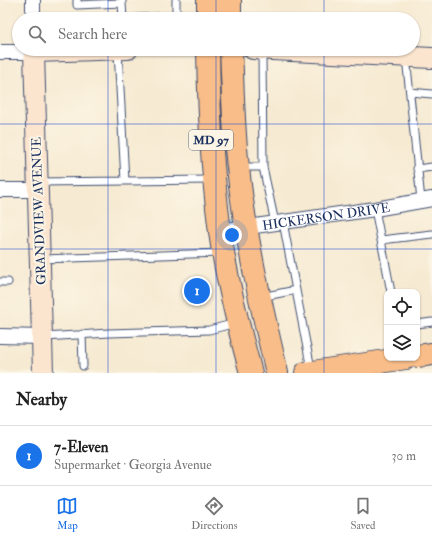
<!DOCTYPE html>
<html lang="en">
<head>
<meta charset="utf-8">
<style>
  :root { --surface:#fff; --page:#f2f2f2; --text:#222; --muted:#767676; --line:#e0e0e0; --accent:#1a73e8 }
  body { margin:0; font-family:"IM FELL Double Pica",serif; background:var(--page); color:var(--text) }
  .controls { position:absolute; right:12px; bottom:12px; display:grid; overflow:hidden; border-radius:8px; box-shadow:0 1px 3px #0004 }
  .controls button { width:36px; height:36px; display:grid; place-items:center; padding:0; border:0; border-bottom:1px solid var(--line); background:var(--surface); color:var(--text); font:20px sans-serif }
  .you { position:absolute; left:232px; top:235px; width:14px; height:14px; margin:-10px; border:3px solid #fff; border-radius:50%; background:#1a73e8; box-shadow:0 0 0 6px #1a73e833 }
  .badge { display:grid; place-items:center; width:26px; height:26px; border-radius:50%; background:var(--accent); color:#fff; font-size:13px; font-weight:700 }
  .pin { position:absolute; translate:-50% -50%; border:2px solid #fff; box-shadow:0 1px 4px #0006 }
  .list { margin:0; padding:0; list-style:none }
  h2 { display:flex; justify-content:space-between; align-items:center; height:52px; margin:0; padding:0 16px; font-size:17px }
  h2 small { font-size:13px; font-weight:400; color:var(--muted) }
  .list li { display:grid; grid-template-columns:26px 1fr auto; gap:12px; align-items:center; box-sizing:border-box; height:60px; padding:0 16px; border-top:1px solid var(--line) }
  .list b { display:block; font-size:15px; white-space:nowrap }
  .list p { margin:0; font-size:13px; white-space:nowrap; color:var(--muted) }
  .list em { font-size:13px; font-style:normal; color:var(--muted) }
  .icon { flex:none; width:22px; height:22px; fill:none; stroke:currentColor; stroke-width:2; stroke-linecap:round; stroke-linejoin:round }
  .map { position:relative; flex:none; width:432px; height:373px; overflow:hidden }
  .search { position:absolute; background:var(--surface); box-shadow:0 1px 3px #0004; left:12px; right:12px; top:12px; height:44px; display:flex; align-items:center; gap:10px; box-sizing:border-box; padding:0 14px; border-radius:22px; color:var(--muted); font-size:15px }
  .sheet { height:112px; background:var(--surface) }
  nav { display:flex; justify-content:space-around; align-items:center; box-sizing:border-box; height:56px; border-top:1px solid var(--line); background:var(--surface); font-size:11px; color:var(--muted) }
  nav a { display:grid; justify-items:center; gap:2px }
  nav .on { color:var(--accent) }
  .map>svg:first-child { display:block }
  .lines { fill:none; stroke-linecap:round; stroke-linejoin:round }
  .lane-casing { stroke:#3c4b6f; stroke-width:9 }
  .street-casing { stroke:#3c4b6f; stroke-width:16 }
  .secondary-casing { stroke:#3c4b6f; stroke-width:22 }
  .primary-casing { stroke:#3c4b6f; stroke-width:24 }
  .lane { stroke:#fff; stroke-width:7 }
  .street { stroke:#fff; stroke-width:14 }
  .secondary { stroke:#fce5cf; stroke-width:20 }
  .primary { stroke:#f8bd88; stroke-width:22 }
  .grid { fill:none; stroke:#1d4ed8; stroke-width:1; stroke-opacity:0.55 }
  .labels { text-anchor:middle; stroke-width:4; stroke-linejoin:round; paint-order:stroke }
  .shield { fill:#fcf5e5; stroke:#5e6a86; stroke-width:1 }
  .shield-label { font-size:12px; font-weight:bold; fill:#1b2f5e }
  .street-label { font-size:13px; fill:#1b2f5e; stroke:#fcf5e5 }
</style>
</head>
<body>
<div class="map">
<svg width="432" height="373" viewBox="0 0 432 373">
  <rect width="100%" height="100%" fill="#fcf5e5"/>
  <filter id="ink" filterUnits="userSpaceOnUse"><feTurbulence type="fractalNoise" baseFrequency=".025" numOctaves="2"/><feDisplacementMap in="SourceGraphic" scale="8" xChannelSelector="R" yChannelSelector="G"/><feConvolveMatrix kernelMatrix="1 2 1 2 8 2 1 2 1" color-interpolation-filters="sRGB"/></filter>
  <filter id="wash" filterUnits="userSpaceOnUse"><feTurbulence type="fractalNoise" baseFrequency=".012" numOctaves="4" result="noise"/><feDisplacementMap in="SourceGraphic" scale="16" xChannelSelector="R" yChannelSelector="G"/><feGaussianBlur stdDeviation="0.9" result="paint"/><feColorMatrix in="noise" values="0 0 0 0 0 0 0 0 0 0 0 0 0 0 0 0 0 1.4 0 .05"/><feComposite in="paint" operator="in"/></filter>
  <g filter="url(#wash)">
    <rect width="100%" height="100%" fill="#f6ead2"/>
  </g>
  <g filter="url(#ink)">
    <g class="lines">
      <defs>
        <path id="lane" d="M 77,0 L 77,5 L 122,3 L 122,0
          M 122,3 L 123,19
          M 123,19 L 176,16 L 176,0
          M 118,51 L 125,181
          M 262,52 L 263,167 L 275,223
          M 406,57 L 421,200
          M 410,92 L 432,94
          M 241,167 L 263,167
          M 417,169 L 432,167
          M 39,182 L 211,180
          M 375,209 L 391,292
          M 283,222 L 311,369
          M 381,240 L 432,234
          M 41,259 L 221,253
          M 0,282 L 8,282
          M 261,297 L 296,290
          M 417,324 L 432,322
          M 82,334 L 83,366
          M 44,337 L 109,333 L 209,330 L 236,323"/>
        <g id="street">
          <path d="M 33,0 L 33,19"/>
          <path d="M 0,52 L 34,52 L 34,49"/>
          <path d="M 0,190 L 37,190"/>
          <path id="s1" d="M 220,231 L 375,209 L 432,199"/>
          <path d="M 0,336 L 41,337"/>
        </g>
        <path id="secondary" d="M 253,49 L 432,58
          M 43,373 L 34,52 L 128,49"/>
        <path id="primary" d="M 208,0 L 208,19
          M 230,0 L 230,19
          M 208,49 C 209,117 212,184 223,252 C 230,292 240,333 251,373
          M 231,49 C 233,88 233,128 238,167 C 245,237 261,305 277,373
          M 417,356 L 432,354
          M 306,373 L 406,358"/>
      </defs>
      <use href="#lane" class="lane-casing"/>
      <use href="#street" class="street-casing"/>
      <use href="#secondary" class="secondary-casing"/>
      <use href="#primary" class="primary-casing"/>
      <use href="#lane" class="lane"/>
      <use href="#street" class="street"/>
      <use href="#secondary" class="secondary"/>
      <use href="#primary" class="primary"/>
    </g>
  </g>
  <path class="grid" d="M 108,0 L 108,19M 216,0 L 216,19M 324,0 L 324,19M 108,49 L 108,373M 216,49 L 216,373M 324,49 L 324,373M 0,124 L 432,124M 0,249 L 432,249"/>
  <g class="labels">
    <rect class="shield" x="189" y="130" width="44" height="20" rx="3"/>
    <g class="shield-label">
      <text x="211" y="144">MD 97</text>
    </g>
    <g class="street-label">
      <text transform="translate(38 211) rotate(-92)" y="5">GRANDVIEW AVENUE</text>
      <text dy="5" stroke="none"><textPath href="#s1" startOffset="107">HICKERSON DRIVE</textPath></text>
    </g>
  </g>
</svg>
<div class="controls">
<button><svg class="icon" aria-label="locate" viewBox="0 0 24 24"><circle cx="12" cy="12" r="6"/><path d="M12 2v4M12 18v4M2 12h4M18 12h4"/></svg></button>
<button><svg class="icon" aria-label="layers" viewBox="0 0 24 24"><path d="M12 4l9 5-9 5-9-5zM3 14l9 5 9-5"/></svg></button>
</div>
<div class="you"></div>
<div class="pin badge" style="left:197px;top:291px">1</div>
<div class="search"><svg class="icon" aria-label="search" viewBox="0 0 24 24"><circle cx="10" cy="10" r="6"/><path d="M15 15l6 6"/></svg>Search here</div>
</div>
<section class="sheet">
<h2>Nearby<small></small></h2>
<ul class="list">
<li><span class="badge">1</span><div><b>7-Eleven</b><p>Supermarket · Georgia Avenue</p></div><em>30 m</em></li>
</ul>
</section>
<nav>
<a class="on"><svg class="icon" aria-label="map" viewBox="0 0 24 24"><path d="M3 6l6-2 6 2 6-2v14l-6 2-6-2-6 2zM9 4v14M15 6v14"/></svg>Map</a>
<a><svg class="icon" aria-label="directions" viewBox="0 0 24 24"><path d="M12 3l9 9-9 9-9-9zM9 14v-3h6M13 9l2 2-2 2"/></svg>Directions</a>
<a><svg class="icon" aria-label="saved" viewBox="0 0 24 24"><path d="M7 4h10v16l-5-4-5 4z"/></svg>Saved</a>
</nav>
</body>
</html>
